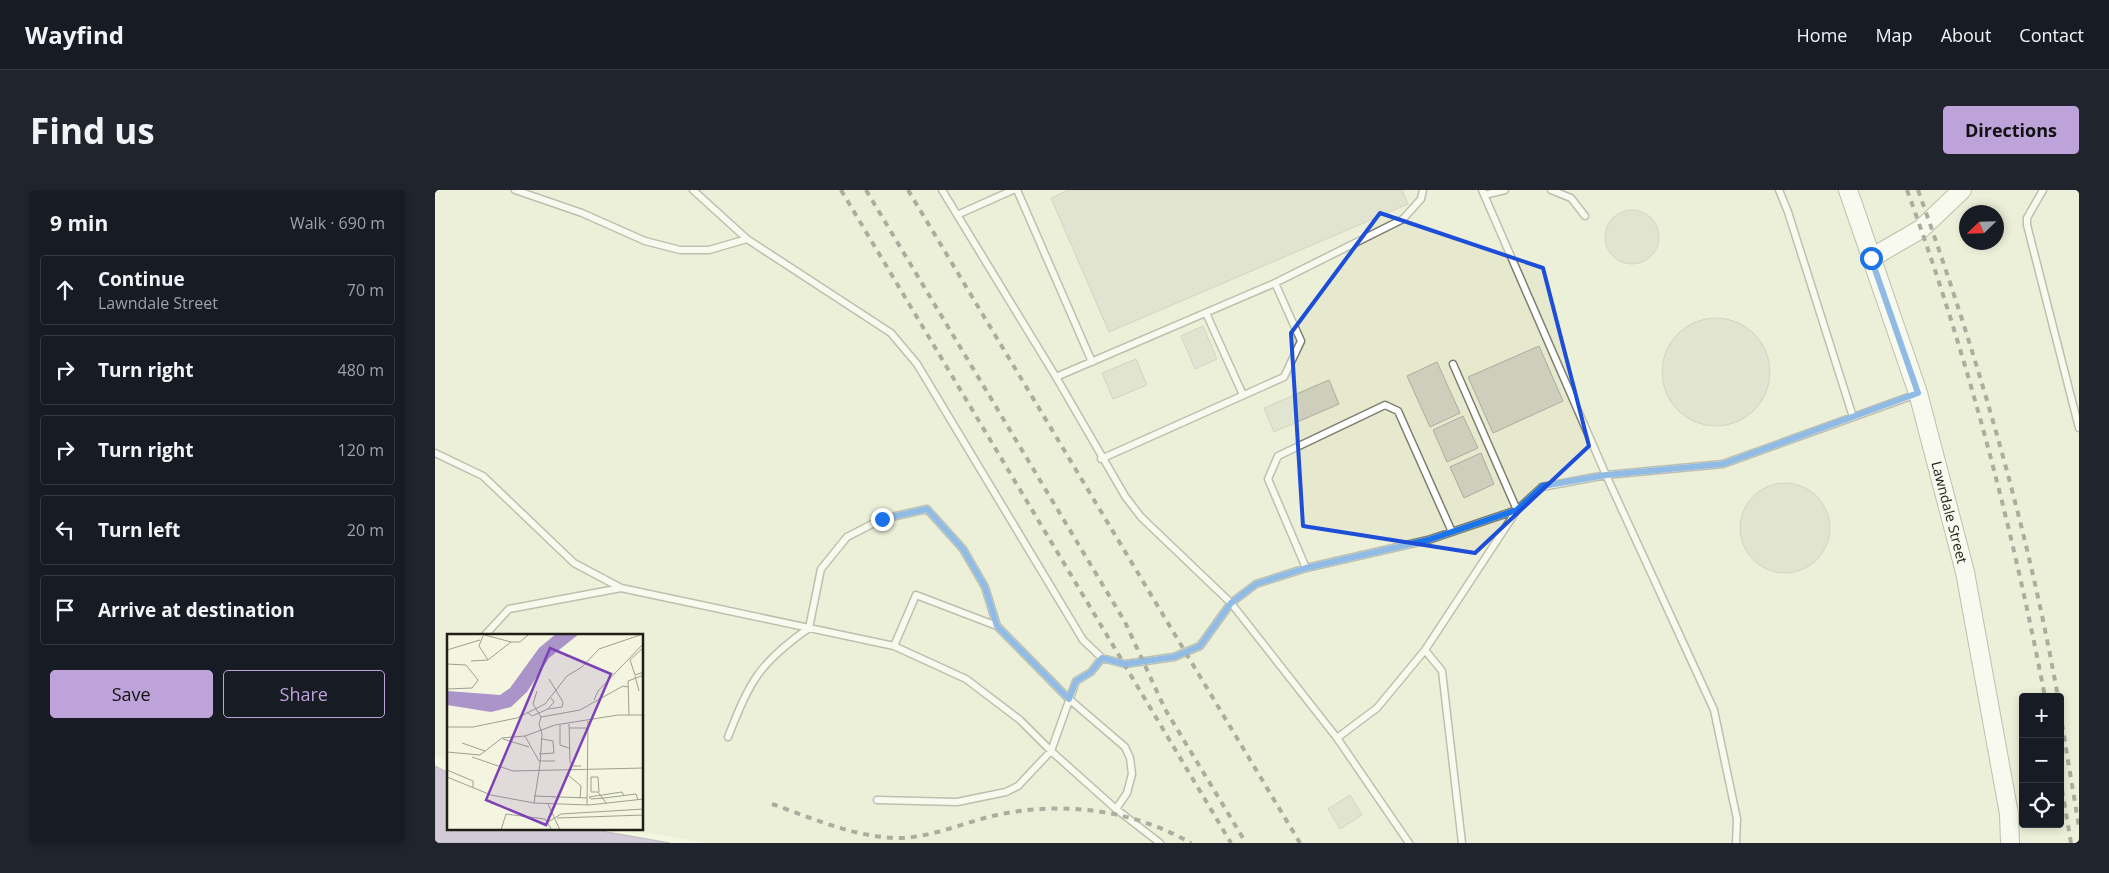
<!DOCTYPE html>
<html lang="en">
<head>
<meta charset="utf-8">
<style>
  :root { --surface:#171b24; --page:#20242c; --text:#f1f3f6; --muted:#9ea1a6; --line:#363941; --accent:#bda3d9 }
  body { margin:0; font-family:"Open Sans",sans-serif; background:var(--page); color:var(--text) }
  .controls { position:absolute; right:15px; bottom:15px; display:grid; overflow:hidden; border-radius:5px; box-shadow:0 2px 8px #0003 }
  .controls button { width:45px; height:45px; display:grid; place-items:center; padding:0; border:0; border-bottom:1px solid var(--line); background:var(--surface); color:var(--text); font:25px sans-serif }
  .compass { position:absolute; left:1524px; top:15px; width:45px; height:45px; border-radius:50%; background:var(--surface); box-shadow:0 2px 8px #0003; rotate:247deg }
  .stop { position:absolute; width:15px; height:15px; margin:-11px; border:4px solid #1a73e8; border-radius:50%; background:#fff }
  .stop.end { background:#1a73e8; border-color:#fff; box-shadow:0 1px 5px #0008 }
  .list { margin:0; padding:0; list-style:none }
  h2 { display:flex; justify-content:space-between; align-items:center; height:65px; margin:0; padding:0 20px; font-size:21px }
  h2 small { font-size:16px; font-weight:400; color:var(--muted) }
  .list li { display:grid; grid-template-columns:32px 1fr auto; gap:15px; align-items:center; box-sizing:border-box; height:70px; margin:0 10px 10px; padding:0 10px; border:1px solid var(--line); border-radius:5px }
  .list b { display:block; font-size:19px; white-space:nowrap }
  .list p { margin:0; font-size:16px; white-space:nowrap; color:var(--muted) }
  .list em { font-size:16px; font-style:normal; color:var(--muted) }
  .actions { display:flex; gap:10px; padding:15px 20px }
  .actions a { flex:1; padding:11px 0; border:1px solid var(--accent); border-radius:5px; text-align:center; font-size:18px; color:var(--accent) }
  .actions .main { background:var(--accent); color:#111 }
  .icon { flex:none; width:28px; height:28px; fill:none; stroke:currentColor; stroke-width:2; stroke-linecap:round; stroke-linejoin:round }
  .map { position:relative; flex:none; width:1644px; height:653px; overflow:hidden; border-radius:5px }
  header { display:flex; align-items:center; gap:30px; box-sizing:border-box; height:70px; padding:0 25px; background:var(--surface); border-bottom:1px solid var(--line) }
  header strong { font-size:24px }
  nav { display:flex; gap:28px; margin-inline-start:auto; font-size:18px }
  .intro { display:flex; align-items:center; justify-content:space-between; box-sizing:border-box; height:120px; padding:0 30px }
  h1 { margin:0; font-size:35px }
  .button { padding:12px 22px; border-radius:5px; background:var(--accent); color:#111; font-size:18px; font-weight:700 }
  main { display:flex; gap:30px; padding:0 30px }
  aside { flex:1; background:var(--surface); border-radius:5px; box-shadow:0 2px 8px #0003 }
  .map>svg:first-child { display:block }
  .built { fill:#e7e9ce; fill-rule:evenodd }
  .water { fill:#ab94c8; stroke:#817193 }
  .building { fill:#cdcfbc; stroke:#abac9a }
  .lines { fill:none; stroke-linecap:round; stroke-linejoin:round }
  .service-casing { stroke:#7d7e6d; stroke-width:9 }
  .secondary-casing { stroke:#7d7e6d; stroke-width:20 }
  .service { stroke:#fff; stroke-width:6 }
  .secondary { stroke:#fff; stroke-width:18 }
  .rail { stroke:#56564c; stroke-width:4; stroke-dasharray:6 6; stroke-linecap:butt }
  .route { stroke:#1a73e8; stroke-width:6 }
  .marked { fill:none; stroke:#1d4ed8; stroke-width:4; stroke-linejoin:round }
  .labels { text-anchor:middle; stroke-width:4; stroke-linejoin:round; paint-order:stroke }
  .street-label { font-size:14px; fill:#1e1e17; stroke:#fff }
  .inset-road { fill:none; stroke:#9e9f90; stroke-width:1 }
  .view { fill:#7d41b6; fill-opacity:0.15; stroke:#7d41b6; stroke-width:2.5 }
  .inset-edge { fill:none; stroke:#1e1e17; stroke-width:2.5 }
</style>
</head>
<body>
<header>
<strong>Wayfind</strong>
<nav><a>Home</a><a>Map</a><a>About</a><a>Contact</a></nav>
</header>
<div class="intro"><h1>Find us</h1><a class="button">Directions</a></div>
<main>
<aside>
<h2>9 min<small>Walk · 690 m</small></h2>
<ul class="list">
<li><svg class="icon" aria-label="ahead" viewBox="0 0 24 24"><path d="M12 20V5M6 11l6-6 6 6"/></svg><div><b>Continue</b><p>Lawndale Street</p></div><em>70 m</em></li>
<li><svg class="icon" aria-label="right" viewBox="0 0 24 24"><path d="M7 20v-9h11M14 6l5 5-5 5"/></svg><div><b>Turn right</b></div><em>480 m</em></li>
<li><svg class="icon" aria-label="right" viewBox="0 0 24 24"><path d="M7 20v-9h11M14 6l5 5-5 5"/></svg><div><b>Turn right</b></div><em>120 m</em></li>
<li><svg class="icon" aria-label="left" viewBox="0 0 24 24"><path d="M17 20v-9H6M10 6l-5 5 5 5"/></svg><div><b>Turn left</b></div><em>20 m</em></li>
<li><svg class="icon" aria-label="arrive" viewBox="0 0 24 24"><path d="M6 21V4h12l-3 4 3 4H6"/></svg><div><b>Arrive at destination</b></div></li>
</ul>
<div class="actions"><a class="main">Save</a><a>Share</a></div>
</aside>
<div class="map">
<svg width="1644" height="653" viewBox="0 0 1644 653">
  <rect width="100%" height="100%" fill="#f3f5e1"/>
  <path class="built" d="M 0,0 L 1644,0 L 1644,653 L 272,653 L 188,639 L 208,639 L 208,446 L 14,446 L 14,573 L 0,565 ZM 1532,22 L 1562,22 L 1562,52 L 1532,52 ZM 1588,507 L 1625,507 L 1625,634 L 1588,634 Z"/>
  <path class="water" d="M 0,576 L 14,583 L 14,639 L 155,639 L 235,653 L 0,653 Z"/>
  <path class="building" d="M 634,0 L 967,0 L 973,14 L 674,142 L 616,8 Z
    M1170 47a27 27 0 1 1 54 0a27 27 0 1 1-54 0Z
    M1227 182a54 54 0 1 1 108 0a54 54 0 1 1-108 0Z
    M 768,136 L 782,169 L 760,179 L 746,146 Z
    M 1104,156 L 1128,211 L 1058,243 L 1033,187 Z
    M 701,169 L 712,195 L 678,209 L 667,183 Z
    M 1002,172 L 1025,223 L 995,237 L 972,186 Z
    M 894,190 L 904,214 L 839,242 L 829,218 Z
    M 1028,226 L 1043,258 L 1012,272 L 998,240 Z
    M 1046,263 L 1059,294 L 1029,308 L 1015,277 Z
    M1305 338a45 45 0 1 1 90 0a45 45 0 1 1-90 0Z
    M 915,605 L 927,625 L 905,639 L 893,619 Z"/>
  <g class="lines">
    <defs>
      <path id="service" d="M 80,0 L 147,23 L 210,51 L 245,60 L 274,60 L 312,49
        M 258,0 L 312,49 L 456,143 L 482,174 L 648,450 L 667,468 L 690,474 L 739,467 L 765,456 L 796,413 L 821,394 L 871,378 L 993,350 L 1082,320 L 1107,297 L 1171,285 L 1288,274 L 1482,204
        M 507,0 L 621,187 L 690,306 L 706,327 L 796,413 L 902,548 L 974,653
        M 582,0 L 657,172
        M 1047,0 L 1171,285 L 1279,520 L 1302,629 L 1301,653
        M 1116,0 L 1136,8 L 1150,26
        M 1344,0 L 1353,22 L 1418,227
        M 1608,0 L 1592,28 L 1592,35 L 1644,238
        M 1049,5 L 1070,0
        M 522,25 L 578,0
        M 771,123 L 808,205
        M 621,187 L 840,93 L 968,29 L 986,9 L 988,0
        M 0,263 L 48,286 L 139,373 L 186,398 L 459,456 L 531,489 L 585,530 L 616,561 L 681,619 L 725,653
        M 666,269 L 849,187 L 866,151 L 840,93
        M 871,378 L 833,289 L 843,266 L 950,215 L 963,221 L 1017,342
        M 50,445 L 74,419 L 186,398
        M 459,456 L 481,405 L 562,436 L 634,509 L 690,557 L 695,568 L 697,584 L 692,603 L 681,619
        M 990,460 L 1007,481 L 1027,653
        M 293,547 C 315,491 324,473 374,438 L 386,379 L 412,347 L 447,329 L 492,319 L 528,359 L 550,397 L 562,436
        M 902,548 L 942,518 L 990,460 L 1082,320 L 1018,174
        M 442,610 L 522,612 L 571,602 L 583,596 L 616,561 L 641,491 L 656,482 L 667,468"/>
      <g id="secondary">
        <path id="s1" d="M 1413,0 L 1483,203 L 1530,382 L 1574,624 L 1575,653"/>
        <path d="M 1436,68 L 1486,39 L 1527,0"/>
      </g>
    </defs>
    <use href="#service" class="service-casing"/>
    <use href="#secondary" class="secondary-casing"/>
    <use href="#service" class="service"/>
    <use href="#secondary" class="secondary"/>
    <path class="rail" d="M 406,0 L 796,653
      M 431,0 L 690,432 L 730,519 L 811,653
      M 473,0 L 865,653
      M 1472,0 C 1532,164 1577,335 1610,507
      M 1483,0 C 1542,165 1592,334 1623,507
      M 1625,522 L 1644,637
      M 1625,588 L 1636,653
      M 337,614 C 377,628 421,648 465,648 C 495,647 524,635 553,627 C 622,610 694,618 756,653"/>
  </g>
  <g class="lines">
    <path class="route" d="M 447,329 L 492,319 L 528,359 L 550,397 L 562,436 L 634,509 L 641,491 L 656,482 L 667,468 L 690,474 L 739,467 L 765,456 L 796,413 L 821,394 L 871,378 L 993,350 L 1082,320 L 1108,296 L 1171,285 L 1288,274 L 1483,203 L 1436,68"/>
  </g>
  <path d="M0 0H1644V653H0ZM 945,23 L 1108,78 L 1154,256 L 1040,363 L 868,336 L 856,143 Z" fill="#f3f5e1" fill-opacity=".55" fill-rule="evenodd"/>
  <path class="marked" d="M 945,23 L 1108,78 L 1154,256 L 1040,363 L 868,336 L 856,143 Z"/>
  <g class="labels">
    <g class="street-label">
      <text dy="5" stroke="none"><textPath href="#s1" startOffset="338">Lawndale Street</textPath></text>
    </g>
  </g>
  <g transform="translate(12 444)">
    <rect width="196" height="196" fill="#f3f5e1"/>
    <path d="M 109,0 L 132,0 L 102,24 L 80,58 L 64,73 L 44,78 L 0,71 L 0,57 L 53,61 L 63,54 L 92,14 Z" fill="#ab94c8"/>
    <path class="inset-road" d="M 34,0 L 64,8M 36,2 L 32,12 L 41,26 L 64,8 L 73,8 L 82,0M 197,13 L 183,26 L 188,41 L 197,38M 0,16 L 33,6M 24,27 L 41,26M 0,30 L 19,31 L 31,46 L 25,54 L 0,55M 188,42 L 192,57M 90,57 L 86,70 L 94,83M 147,66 L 151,57 L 197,9M 101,75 L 115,73 L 116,68 L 102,45M 80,78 L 85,82 L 101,75 L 107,68 L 104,64M 182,81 L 181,47 L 197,41M 122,90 L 123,128 L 126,132 L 134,132M 113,91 L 113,111 L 122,114M 0,93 L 26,93 L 70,84 L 98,70 L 120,42 L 135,33 L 152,15 L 196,0M 122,94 L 141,94M 78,102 L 92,127 L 108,127M 56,105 L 82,113M 15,109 L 38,117M 0,118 L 33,121 L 55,104 L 78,102 L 108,91 L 171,81 L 197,81M 92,120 L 107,119 L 106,107 L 95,105M 25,123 L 66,137 L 197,134M 0,136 L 26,147 L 26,153M 121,141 L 134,152 L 133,164M 0,143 L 44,161 L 87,169 L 142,171 L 197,165M 152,158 L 151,143 L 144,143 L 144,158 L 151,158 L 159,169M 87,162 L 140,164M 177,162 L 175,158 L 142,163 L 144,165 L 157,164 L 189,160 L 191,166M 87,169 L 93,130 L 95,100 L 92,90 L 94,83 L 133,76 L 176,52 L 181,53M 101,170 L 113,196M 140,171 L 141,87M 110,184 L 197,181M 101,188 L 114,180 L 197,175M 54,196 L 59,180 L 98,185 L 105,196"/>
    <path class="view" d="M 103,14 L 164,40 L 99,191 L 39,166 Z"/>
    <rect width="196" height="196" class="inset-edge"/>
  </g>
</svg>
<div class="controls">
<button>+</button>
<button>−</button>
<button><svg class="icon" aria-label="locate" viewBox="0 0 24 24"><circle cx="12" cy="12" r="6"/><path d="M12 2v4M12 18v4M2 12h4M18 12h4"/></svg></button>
</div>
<svg class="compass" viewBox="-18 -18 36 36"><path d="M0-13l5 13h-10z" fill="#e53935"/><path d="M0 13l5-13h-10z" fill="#9ea1a6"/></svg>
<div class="stop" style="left:1436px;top:68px"></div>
<div class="stop end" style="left:447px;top:329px"></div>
</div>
</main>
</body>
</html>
